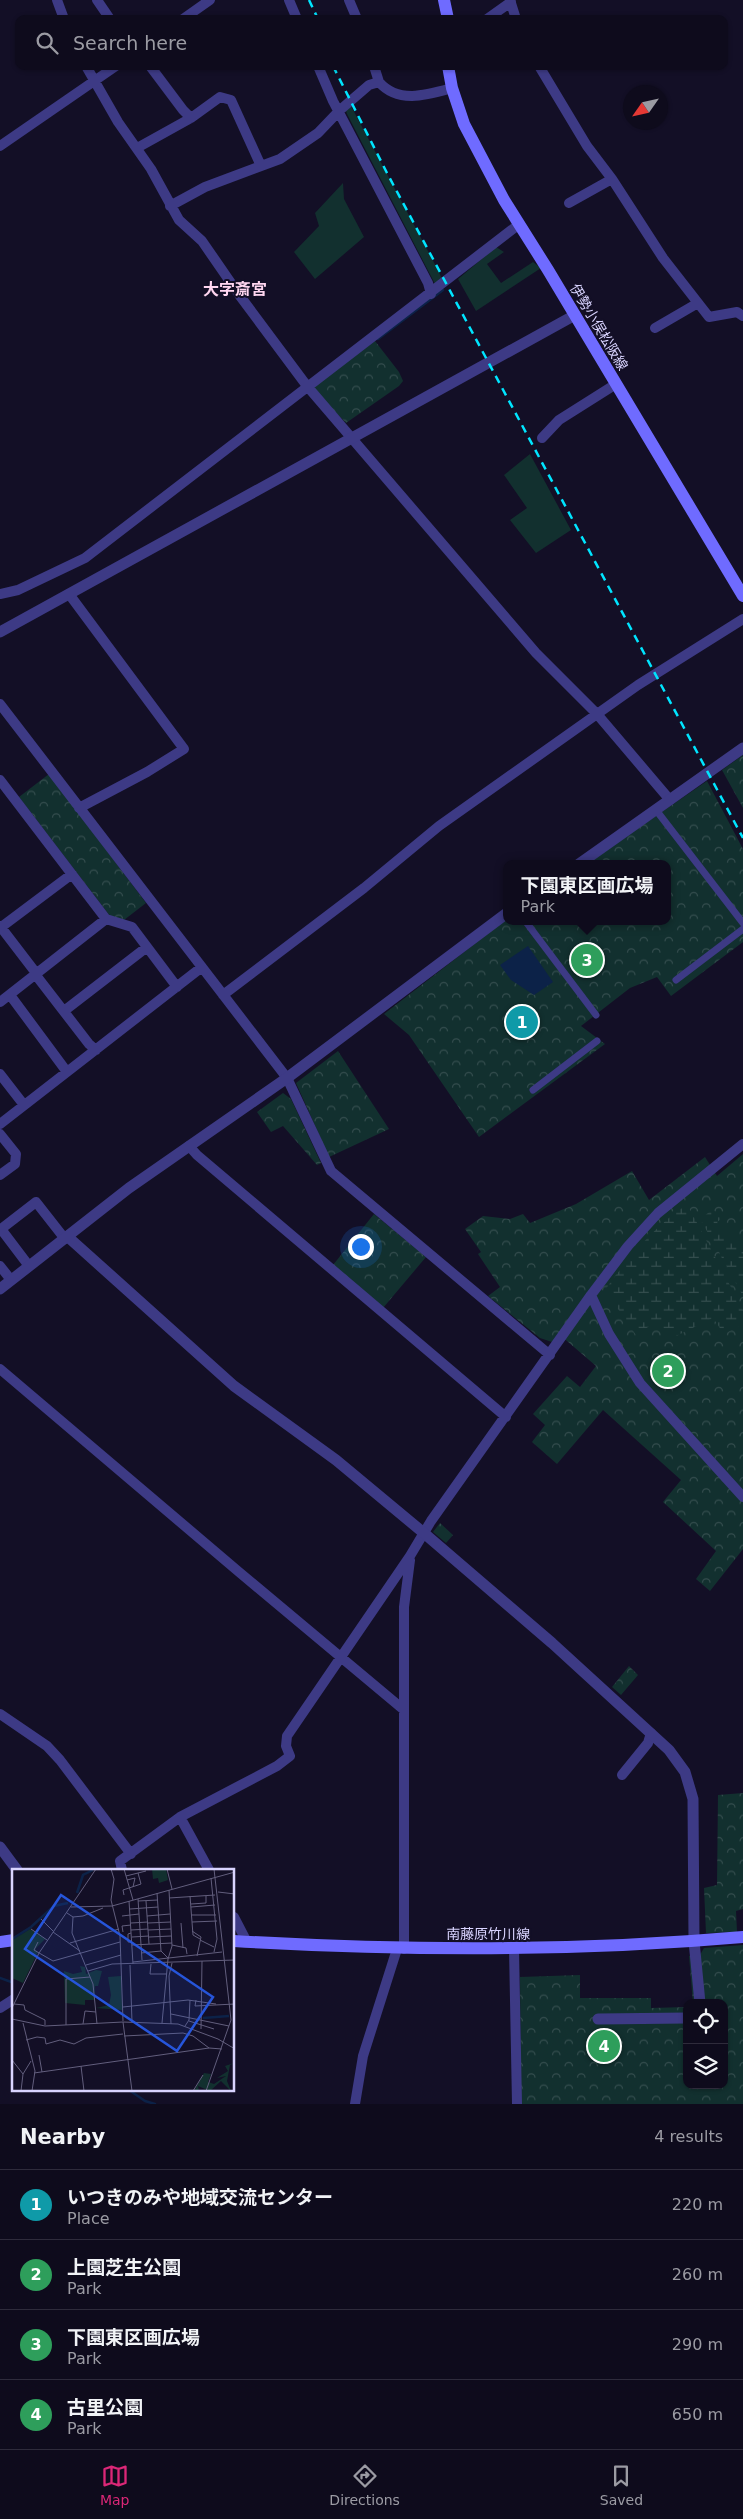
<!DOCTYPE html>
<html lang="en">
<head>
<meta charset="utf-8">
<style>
  :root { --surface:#0e0b1c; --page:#171425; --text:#f1f3f6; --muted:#9b9ba3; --line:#2e2b3b; --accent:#db2777 }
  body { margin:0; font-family:"DejaVu Sans","Noto Sans JP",sans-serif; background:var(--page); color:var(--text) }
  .controls { position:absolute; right:15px; bottom:15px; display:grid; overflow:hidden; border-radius:10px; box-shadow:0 1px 4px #0004 }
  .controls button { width:45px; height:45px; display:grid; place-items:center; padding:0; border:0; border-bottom:1px solid var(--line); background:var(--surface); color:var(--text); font:25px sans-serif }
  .compass { position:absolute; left:623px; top:85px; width:45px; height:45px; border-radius:50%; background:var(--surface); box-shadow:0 1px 4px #0004; rotate:236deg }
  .you { position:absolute; left:360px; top:1246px; width:18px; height:18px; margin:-12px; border:4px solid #fff; border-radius:50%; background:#1a73e8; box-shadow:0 0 0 8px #1a73e833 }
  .badge { display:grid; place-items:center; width:32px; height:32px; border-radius:50%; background:var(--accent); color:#fff; font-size:16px; font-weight:700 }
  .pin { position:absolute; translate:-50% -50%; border:2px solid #fff; box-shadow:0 1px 5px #0006 }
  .popup { position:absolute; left:503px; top:860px; width:168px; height:65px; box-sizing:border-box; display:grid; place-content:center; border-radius:10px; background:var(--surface); filter:drop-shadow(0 1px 4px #0005); font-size:16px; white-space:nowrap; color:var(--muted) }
  .popup b { font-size:19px; color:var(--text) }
  .popup::after { content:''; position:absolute; left:50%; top:100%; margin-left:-10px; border:10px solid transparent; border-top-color:var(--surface) }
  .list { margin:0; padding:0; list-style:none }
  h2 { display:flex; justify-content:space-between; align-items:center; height:65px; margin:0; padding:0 20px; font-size:21px }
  h2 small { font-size:16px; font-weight:400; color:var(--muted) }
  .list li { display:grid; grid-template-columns:32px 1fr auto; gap:15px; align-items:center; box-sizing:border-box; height:70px; padding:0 20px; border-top:1px solid var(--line) }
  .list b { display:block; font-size:19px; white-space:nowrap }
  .list p { margin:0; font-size:16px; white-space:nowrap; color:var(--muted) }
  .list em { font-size:16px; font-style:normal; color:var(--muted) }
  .icon { flex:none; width:28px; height:28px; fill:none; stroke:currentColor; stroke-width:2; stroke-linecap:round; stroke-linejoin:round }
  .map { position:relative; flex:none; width:743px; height:2104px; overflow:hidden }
  .search { position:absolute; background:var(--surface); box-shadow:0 1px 4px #0004; left:15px; right:15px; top:15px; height:55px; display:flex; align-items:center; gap:12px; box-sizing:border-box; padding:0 18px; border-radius:10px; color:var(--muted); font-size:19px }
  .sheet { height:345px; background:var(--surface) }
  nav { display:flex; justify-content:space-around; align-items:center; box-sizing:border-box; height:70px; border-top:1px solid var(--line); background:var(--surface); font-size:14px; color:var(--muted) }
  nav a { display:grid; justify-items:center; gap:2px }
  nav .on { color:var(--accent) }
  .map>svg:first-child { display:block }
  .grass { fill:#12302f }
  .forest { fill:url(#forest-crowns) }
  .wetland { fill:url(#wetland-marsh) }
  .water { fill:#0c2248 }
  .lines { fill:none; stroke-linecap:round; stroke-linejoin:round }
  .stream { stroke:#0c2248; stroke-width:2.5 }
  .pedestrian { stroke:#3d3a85; stroke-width:7 }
  .minor { stroke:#3d3a85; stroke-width:10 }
  .tertiary { stroke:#3d3a85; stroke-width:11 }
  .secondary { stroke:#6f6bff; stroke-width:12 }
  .rail { stroke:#00e5ff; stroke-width:2.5; stroke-dasharray:8 6; stroke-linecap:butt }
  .labels { text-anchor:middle; stroke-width:4; stroke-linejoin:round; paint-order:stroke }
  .street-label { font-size:14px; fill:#d9d4ff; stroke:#130f26 }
  .quarter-label { font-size:16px; font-weight:bold; fill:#ffd6f0; stroke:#130f26 }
  .inset-river { fill:none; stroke:#0c2248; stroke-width:2.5 }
  .inset-road { fill:none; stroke:#625e7d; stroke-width:1 }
  .view { fill:#2655da; fill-opacity:0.15; stroke:#2655da; stroke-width:2.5 }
  .inset-edge { fill:none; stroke:#d9d4ff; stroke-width:2.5 }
</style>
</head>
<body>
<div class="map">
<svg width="743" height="2104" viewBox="0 0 743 2104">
  <defs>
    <pattern id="forest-crowns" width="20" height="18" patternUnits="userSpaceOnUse" patternTransform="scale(1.25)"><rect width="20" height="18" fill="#12302f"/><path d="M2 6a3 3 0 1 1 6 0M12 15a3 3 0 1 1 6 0" fill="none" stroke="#344d4e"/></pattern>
    <pattern id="wetland-marsh" width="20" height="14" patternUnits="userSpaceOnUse" patternTransform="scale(1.25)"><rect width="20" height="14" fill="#12302f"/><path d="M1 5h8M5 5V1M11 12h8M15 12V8" fill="none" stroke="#344d4e"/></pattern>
  </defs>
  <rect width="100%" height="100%" fill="#130f26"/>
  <path class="grass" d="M 351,106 L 438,270 L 442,279 L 435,284 L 347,114 L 346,111 Z
    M 343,183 L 344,199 L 364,237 L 315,279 L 294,252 L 319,226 L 315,213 Z
    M 496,247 L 504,252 L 487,264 L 501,283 L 533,262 L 541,268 L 476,311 L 458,279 Z
    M 530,454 L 571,530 L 536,553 L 510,520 L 527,508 L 504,475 Z"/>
  <path class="forest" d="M 375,341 L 399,372 L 403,381 L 399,386 L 346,423 L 312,388 Z
    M 743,755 L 743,808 L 722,770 Z
    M 49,774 L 146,903 L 124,920 L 110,916 L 19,797 Z
    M 707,781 L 743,849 L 743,942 L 671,996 L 657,977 L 630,988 L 581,1026 L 605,1044 L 479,1137 L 409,1035 L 384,1014 L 507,919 L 507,921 L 667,921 L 667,864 L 586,864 Z
    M 338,1051 L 389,1129 L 329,1157 L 296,1083 Z
    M 283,1093 L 291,1099 L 321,1163 L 317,1165 L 283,1126 L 271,1132 L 257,1112 Z
    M 743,1154 L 743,1549 L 710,1591 L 696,1579 L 716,1551 L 663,1502 L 681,1480 L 603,1410 L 557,1464 L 532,1442 L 545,1425 L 533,1414 L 567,1376 L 580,1387 L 596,1366 L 560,1335 L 552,1342 L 540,1338 L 488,1296 L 500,1287 L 478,1254 L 481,1252 L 465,1229 L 483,1216 L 510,1219 L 523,1214 L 530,1223 L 576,1204 L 632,1171 L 649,1200 L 705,1157 L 717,1176 Z
    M 374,1214 L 426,1257 L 383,1308 L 333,1265 Z
    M 440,1523 L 453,1535 L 446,1543 L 433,1532 Z
    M 629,1666 L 638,1675 L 621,1695 L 612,1687 Z
    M 743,1793 L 743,1909 L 736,1911 L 737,1932 L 706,1933 L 704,1888 L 717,1885 L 718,1795 Z
    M 743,1945 L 743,2104 L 521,2104 L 520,1977 L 580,1975 L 580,1998 L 651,1998 L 651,2008 L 687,2007 L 687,2085 L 724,2085 L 724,2003 L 693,2003 L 689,1956 L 700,1955 L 704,1948 Z"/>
  <path class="wetland" d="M 687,1204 L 743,1310 L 743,1324 L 724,1334 L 713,1318 L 670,1339 L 657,1321 L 636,1335 L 605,1290 C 629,1257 653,1228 687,1204 Z
    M 713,1209 L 721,1219 L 717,1222 L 726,1235 L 732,1232 L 743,1256 L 743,1296 L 698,1215 L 703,1217 Z"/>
  <path class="water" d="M 528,946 L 553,982 L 534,995 L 511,980 L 500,965 Z"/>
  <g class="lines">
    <path class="stream" d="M 378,339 L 443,290
      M 0,1978 L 14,1983
      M 129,2090 L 145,2101 L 155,2104"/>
    <path class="pedestrian" d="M 656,810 L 743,923
      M 526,922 L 596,1015
      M 676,980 L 743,929
      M 533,1090 L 597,1041"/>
    <path class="minor" d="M 57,0 L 64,19
      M 97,0 L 110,19
      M 289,0 L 297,19
      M 349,0 L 357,19
      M 510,0 L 516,19
      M 183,19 L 210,0
      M 487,19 L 511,2
      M 86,66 L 118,122 L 151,169 L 179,220 L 202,241 L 240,296 L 307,386 L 536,653 L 597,714 L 670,800
      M 318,66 L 333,101 L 428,283 L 431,294
      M 374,66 L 379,82
      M 539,66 L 587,146 L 612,179 L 663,258 L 709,317 L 737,312 L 743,316
      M 191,118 L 220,97 L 231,100 L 261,166
      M 0,146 L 116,66
      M 137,148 L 191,118 L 183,110 L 150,66
      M 569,203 L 612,179
      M 170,206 L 205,187 L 280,159 L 318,133 L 340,110 L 369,85 L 379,82 C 398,104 427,95 452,88
      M 655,328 L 698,303
      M 542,438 L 559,420 L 616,384
      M 0,594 L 18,590 L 85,558 L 518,225
      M 69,594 L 184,749 L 147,772 L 79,808
      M 0,704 L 287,1078 L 331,1171 L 550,1355
      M 0,780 L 106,919 L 132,927 L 177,987
      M 0,926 L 36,973
      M 0,928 L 72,874
      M 35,974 L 89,1044 L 96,1050
      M 10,995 L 67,1072
      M 223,995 L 364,888 L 439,826 L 638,685 L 743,619
      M 0,1002 L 106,919
      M 64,1011 L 147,947
      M 0,1074 L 24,1105
      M 0,1124 L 202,967
      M 0,1134 L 16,1154 L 15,1164 L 0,1175
      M 189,1146 L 197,1155 L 506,1417
      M 0,1266 L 11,1280
      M 29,1266 L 1,1229 L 36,1202 L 65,1239
      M 591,1295 L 609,1334 L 640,1383 L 743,1497
      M 0,1369 L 239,1572 L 404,1710
      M 0,1714 L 47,1746 L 60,1760 L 131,1854
      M 622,1775 L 648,1743 L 651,1733
      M 180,1817 L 209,1870
      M 122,1870 L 120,1861 L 180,1817 L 277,1766 L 290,1756 L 286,1746 L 287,1736 L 410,1556 L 431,1521 L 591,1295 L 628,1246 L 658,1213 L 743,1144
      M 234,1917 L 247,1942
      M 404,1949 L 404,1607 L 410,1560
      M 514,1949 L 517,2104
      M 0,2008 L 14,1999
      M 355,2104 L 363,2056 L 397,1949"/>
    <path class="tertiary" d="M 0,632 L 575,315
      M 579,864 L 743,748
      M 68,1237 L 234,1386 L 336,1460 L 425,1534 L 552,1643 L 669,1750 L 685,1772 L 693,1799 L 694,1941 L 700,2003
      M 0,1289 L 129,1188 L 287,1078 L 507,913
      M 0,1847 L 17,1870
      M 598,2019 L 687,2018"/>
    <path class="secondary" d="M 444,0 L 448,19
      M 448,66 L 452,88 L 464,124 L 504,200 L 548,270 L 743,596
      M 234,1941 C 404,1951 573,1952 743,1937
      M 0,1942 L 14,1940"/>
    <path class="rail" d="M 309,0 L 318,19
      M 333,66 L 387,173 L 743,838"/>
  </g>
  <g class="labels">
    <g class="street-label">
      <text transform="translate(599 327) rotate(59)" y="5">伊勢小俣松阪線</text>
      <text x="488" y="1939">南藤原竹川線</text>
    </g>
    <g class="quarter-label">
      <text x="235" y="295">大字斎宮</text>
    </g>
  </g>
  <g transform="translate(12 1869)">
    <rect width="222" height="222" fill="#130f26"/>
    <path d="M 140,0 L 154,0 L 156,11 L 147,14 L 146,9 L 141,10 Z" fill="#12302f"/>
    <path d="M 18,60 L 33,70 L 23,80 L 26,83 L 11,114 L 0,109 L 0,71 ZM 68,97 L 73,98 L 74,105 L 84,101 L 90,102 L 86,117 L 83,117 L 82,131 L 73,131 L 73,136 L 53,134 L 52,102 L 61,105 L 70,103 ZM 109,107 L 110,141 L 84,139 L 97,136 L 99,126 L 96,108 ZM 222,194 L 218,196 L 215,212 L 219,222 L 209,212 L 198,222 L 186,217 L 187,222 L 182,222 L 192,204 L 199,205 L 196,213 L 202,215 L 214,207 L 205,209 L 216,202 L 213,197 Z" fill="#12302f"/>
    <path class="inset-river" d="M 65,24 L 71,6 L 81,1M 0,70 L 19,58 L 42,37 L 56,34M 191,149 L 217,147"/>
    <path class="inset-road" d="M 99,0 L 102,10 L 99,31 L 108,67 L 111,152M 112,0 L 121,31M 155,0 L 160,20M 114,7 L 134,2M 199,9 L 205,70 L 202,83M 115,11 L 123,9 L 121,18M 206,23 L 223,25M 145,24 L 149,82M 112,26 L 111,21 L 129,15 L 126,4M 178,27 L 181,66 L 188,70M 157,29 L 203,26M 126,30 L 130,91M 117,32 L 121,95M 126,32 L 146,31M 134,32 L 137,75M 179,35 L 194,34 L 194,27M 59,38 L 100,37 L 223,3M 179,38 L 203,36M 118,40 L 146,38M 55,44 L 61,48 L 71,47 L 91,39M 179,46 L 204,46M 110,47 L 127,45M 135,47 L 158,45M 61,48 L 60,64 L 81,115 L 85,155M 29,50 L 41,62M 180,53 L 205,52M 119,54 L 136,53M 136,54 L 159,53M 169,54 L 171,79M 19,60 L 35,71M 119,61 L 136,60M 136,61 L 159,60M 180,62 L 189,68 L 185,87M 41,63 L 68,82M 111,63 L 110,57 L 119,56M 119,64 L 116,65 L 116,73 L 120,73M 120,68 L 137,67M 137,68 L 159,67M 188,71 L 202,78M 26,73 L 22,81 L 41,92 L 108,73M 58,74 L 107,60M 120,76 L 160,74M 160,76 L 174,79 L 175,85M 129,84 L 149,82 L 156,89M 121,93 L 210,83M 139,95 L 138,105 L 155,105M 74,96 L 109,86M 118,96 L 120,153M 76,102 L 100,95 L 223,91M 184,131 L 183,137 L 223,135M 2,135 L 12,136 L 13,141 L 33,151 L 33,156M 111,138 L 176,131 L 204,135M 0,139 L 27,84 L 84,0M 159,145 L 217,157M 0,150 L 33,157 L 111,153 L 166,155 L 206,170 L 223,180M 177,152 L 202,160M 111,153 L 120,222M 11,154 L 23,202 L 20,222M 150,154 L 156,90 L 160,77 L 157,21M 71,155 L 73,142 L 84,143M 159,155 L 157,107 L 160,94M 54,156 L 54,110 L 78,108M 173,157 L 177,151 L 178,131M 189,160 L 190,92M 112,167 L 171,164 L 181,167 L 197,179M 14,171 L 25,168 L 33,169 L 34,175 L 48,171 L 62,175 L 74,169 L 111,165M 27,186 L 30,203M 0,191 L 11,205M 69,197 L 72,222M 22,204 L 197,179 L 210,180M 9,222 L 11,205 L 19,192M 181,222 L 191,206M 194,222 L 219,151 L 202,0"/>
    <path class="view" d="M 49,26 L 201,128 L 165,182 L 13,80 Z"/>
    <rect width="222" height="222" class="inset-edge"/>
  </g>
</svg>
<div class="controls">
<button><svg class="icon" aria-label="locate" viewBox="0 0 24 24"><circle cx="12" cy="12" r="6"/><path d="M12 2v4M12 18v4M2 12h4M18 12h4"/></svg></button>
<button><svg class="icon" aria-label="layers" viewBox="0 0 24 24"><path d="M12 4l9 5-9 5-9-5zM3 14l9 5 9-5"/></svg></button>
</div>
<svg class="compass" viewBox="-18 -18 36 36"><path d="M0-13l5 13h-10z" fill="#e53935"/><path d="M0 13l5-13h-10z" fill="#9b9ba3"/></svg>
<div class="you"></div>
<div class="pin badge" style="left:522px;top:1022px;background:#0f9aa8">1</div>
<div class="pin badge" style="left:668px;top:1371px;background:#2e9e5b">2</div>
<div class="pin badge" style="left:587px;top:960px;background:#2e9e5b">3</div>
<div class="popup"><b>下園東区画広場</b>Park</div>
<div class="pin badge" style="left:604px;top:2046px;background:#2e9e5b">4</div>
<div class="search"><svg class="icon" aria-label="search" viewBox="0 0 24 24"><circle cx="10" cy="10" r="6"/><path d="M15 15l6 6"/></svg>Search here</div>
</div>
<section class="sheet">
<h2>Nearby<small>4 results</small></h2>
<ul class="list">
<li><span class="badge" style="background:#0f9aa8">1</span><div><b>いつきのみや地域交流センター</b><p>Place</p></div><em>220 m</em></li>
<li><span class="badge" style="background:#2e9e5b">2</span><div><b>上園芝生公園</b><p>Park</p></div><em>260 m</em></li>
<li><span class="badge" style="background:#2e9e5b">3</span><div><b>下園東区画広場</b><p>Park</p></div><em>290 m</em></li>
<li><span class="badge" style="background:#2e9e5b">4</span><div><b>古里公園</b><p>Park</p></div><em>650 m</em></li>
</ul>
</section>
<nav>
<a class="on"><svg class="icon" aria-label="map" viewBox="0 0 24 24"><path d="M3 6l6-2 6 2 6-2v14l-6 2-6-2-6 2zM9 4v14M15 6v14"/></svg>Map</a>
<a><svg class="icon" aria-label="directions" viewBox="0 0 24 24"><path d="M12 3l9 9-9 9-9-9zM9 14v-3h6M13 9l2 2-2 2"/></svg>Directions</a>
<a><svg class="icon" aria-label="saved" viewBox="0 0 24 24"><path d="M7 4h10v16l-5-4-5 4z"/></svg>Saved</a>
</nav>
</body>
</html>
